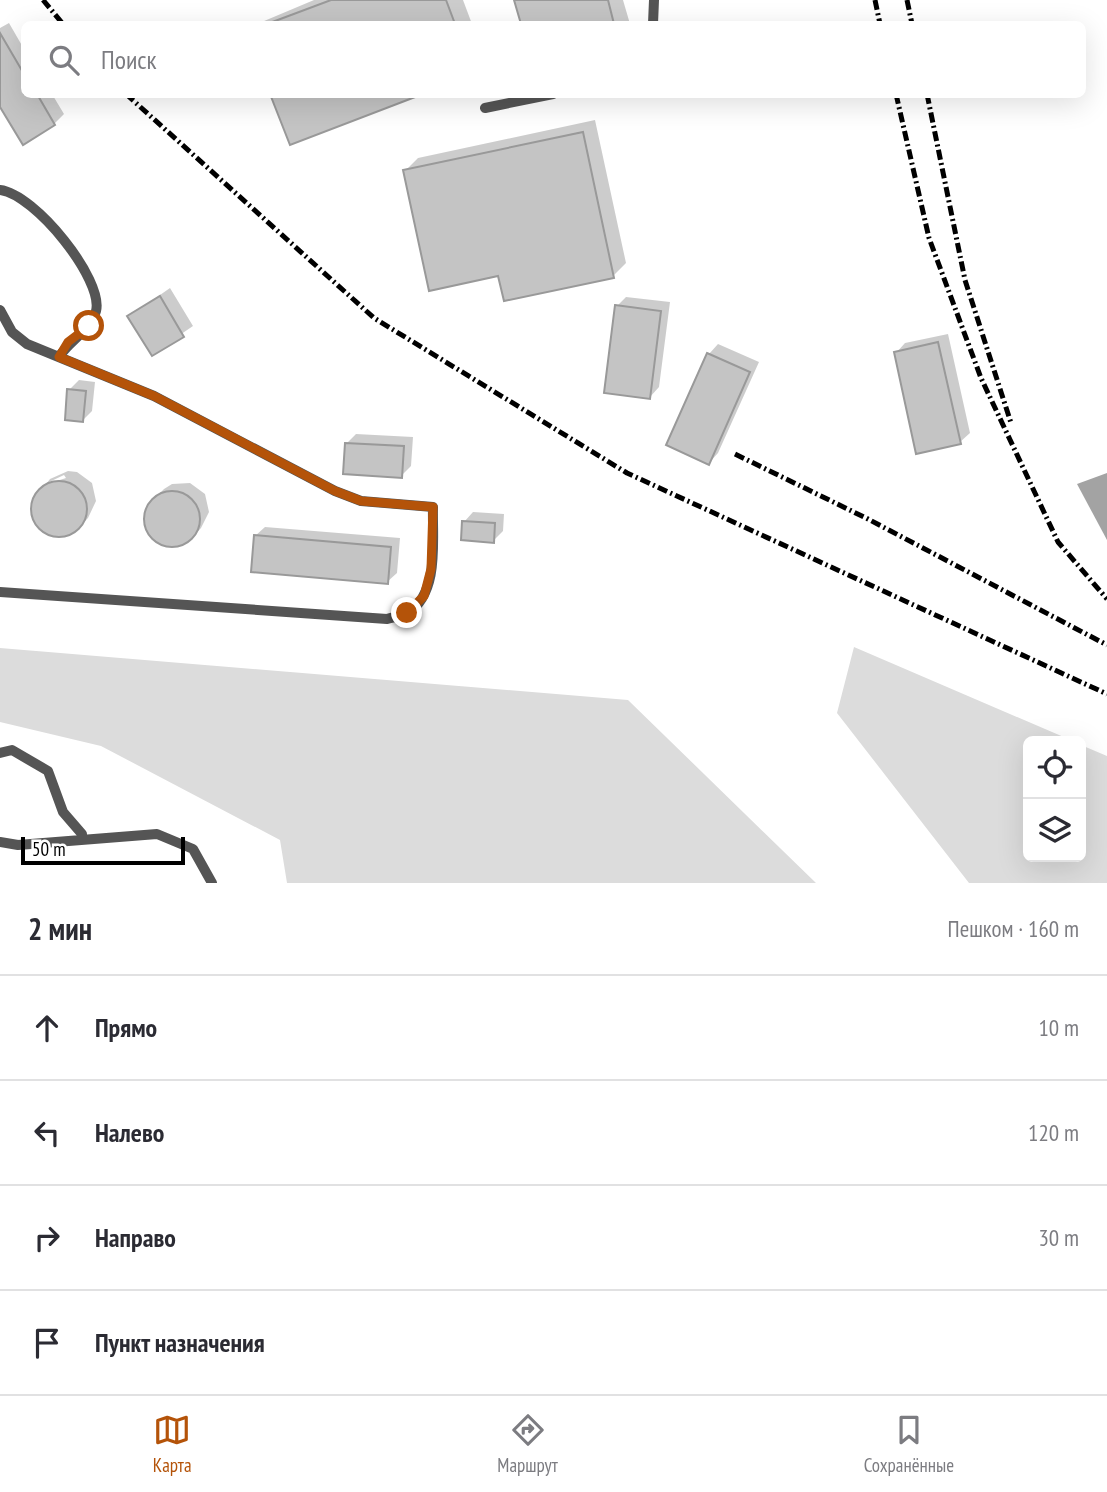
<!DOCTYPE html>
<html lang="ru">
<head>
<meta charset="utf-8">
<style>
  :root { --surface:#fff; --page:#f2f2f3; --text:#2b2b33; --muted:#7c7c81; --line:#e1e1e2; --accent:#b45309 }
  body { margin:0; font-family:"PT Sans Narrow",sans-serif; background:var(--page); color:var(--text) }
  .controls { position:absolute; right:21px; bottom:21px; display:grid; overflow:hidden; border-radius:10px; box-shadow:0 7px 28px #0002 }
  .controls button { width:63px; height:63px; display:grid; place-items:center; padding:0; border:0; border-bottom:2px solid var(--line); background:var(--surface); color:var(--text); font:35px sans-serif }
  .scale { position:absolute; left:21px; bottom:18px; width:164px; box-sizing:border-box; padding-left:7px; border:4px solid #000; border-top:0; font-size:19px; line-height:24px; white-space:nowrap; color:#000; -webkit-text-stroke:5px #fff; paint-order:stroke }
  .stop { position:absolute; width:21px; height:21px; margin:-16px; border:5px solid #b45309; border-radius:50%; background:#fff }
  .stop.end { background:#b45309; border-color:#fff; box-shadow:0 2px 7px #0008 }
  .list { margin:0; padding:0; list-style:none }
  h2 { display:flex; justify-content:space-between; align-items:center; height:91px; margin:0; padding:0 28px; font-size:30px }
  h2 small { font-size:23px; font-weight:400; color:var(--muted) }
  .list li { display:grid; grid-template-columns:46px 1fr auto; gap:21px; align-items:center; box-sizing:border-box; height:105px; padding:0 28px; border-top:2px solid var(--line) }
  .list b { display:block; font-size:26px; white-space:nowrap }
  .list em { font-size:23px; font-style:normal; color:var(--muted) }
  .icon { flex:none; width:38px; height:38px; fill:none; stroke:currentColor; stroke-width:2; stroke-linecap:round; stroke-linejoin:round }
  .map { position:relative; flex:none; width:1107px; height:883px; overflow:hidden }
  .search { position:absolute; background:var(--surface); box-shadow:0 7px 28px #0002; left:21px; right:21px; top:21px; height:77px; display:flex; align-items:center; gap:18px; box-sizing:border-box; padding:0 24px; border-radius:10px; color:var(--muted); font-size:26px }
  .sheet { height:511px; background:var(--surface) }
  nav { display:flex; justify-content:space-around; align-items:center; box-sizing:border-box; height:98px; border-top:2px solid var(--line); background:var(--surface); font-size:19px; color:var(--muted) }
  nav a { display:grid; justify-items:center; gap:4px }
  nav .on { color:var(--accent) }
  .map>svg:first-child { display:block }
  .green { fill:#dcdcdc }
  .water { fill:#a3a3a3 }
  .shadow { fill:#0003 }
  .building { fill:#c4c4c4; stroke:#999; stroke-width:2 }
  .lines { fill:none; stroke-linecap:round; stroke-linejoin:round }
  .service { stroke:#555; stroke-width:10 }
  .rail { stroke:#000; stroke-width:5; stroke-dasharray:10 3.5 2 3.5; stroke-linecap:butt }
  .route { stroke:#b45309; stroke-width:9 }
</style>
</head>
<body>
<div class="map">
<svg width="1107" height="883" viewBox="0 0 1107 883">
  <rect width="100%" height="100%" fill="#fff"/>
  <path class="green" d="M 854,647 L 1073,741 L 1028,741 L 1028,857 L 1081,857 L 1081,745 L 1107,756 L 1107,883 L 969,883 L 837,713 Z
    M 0,648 L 628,700 L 816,883 L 287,883 L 280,840 L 101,746 L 0,722 Z"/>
  <path class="water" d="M 1107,473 L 1107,540 L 1077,484 Z"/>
  <path class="shadow" d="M 314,0 L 463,0 L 472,24 L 257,24 Z
    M 516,0 L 623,0 L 630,24 L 523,24 Z
    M 9,23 L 24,49 L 24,94 L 52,94 L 64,114 L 54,124 L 0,103 L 0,28 Z
    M 595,120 L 626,263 L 613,276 L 499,274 L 405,171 L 418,158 Z
    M 170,288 L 193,326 L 152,354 L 130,316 Z
    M 626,297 L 670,302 L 659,387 L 650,397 L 617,306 Z
    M 948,334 L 970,433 L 960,442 L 896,353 L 905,343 Z
    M 718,344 L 759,362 L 718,453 L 709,463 L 709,354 Z
    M 79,380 L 95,382 L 92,411 L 83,420 L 69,390 Z
    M 356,434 L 413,437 L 411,466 L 401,476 L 347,443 Z
    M 68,471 L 77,472 L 92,483 L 96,501 L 88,518 L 78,528 L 61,536 L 52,535 L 37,524 L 32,506 L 44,485 L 66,478 L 64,475 L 47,483 L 50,479 Z
    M 190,483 L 205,494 L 209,512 L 201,528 L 191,539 L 173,546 L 165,545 L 150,535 L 145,517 L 153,500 L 164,489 L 172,484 Z
    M 473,512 L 504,514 L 503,531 L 493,541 L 464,522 Z
    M 265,527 L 400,538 L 397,573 L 387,582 L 255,536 Z"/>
  <path class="building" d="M 331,0 L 446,0 L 455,24 L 267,24 Z
    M 514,0 L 608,0 L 614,24 L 521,24 Z
    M 0,33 L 24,74 L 24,94 L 37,94 L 55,125 L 23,145 L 0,107 Z
    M 270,94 L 423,94 L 290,145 Z
    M 583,132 L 614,278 L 504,301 L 498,276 L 429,291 L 403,170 Z
    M 160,296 L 184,337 L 152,356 L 127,316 Z
    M 615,305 L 661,311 L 650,399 L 604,393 Z
    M 938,342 L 961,444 L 916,454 L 894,352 Z
    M 707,353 L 750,372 L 709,465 L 666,445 Z
    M 67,389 L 86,391 L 83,422 L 65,420 Z
    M 345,443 L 404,446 L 402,478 L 343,474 Z
    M31 509a28 28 0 1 1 56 0a28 28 0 1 1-56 0Z
    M144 519a28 28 0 1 1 56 0a28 28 0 1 1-56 0Z
    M 462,521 L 495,523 L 494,543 L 461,540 Z
    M 254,535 L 391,547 L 388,584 L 251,572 Z"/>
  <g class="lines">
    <path class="service" d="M 653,24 L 654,0
      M 485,108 L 553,94
      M 0,190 C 35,194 104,280 96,311 C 91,330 69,341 59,357
      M 0,310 L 12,332 L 27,344 L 154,396 L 335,491 L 361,501 L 433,507 C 432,540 440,592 408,613 C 403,616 393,617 387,619 L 0,592
      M 0,753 L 12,750 L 48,771 L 63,812 L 82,834
      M 0,842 L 18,845 L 157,834 L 193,849 L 212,883"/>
    <path class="rail" d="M 43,0 L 63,24
      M 875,0 L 880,24
      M 907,0 L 912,24
      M 126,94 L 374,318 L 627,473 L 1107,694
      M 896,94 L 929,238 L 981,378 L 1058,542 L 1107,599
      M 927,94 L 965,280 L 1011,423
      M 735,454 L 866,518 L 1107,645"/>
  </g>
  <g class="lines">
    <path class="route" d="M 89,326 L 68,342 L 59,357 L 154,396 L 335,491 L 361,501 L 433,507 L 431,569 L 424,596 L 407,613"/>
  </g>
</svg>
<div class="controls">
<button><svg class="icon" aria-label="locate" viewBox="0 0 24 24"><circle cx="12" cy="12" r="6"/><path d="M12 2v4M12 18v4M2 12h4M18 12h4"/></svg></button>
<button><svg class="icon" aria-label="layers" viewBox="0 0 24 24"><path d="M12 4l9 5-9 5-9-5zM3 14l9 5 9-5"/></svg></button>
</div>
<div class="scale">50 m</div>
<div class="stop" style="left:89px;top:326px"></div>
<div class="stop end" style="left:407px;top:613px"></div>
<div class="search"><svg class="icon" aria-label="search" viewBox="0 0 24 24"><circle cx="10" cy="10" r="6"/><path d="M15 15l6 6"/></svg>Поиск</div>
</div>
<section class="sheet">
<h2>2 мин<small>Пешком · 160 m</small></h2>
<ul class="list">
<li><svg class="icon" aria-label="ahead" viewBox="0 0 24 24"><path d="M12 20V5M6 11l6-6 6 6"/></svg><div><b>Прямо</b></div><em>10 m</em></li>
<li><svg class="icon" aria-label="left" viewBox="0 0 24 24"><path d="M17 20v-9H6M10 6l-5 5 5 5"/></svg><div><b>Налево</b></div><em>120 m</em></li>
<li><svg class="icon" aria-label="right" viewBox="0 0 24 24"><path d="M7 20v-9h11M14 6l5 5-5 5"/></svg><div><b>Направо</b></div><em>30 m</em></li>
<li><svg class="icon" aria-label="arrive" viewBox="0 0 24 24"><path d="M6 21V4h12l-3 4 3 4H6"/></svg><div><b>Пункт назначения</b></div></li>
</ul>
</section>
<nav>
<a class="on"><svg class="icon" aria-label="map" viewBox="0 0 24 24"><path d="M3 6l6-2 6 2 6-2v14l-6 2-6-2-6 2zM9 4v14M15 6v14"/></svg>Карта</a>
<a><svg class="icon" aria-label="directions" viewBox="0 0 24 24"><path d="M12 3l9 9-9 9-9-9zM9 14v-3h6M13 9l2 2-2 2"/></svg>Маршрут</a>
<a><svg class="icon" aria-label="saved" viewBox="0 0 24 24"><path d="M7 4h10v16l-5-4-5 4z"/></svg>Сохранённые</a>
</nav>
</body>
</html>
